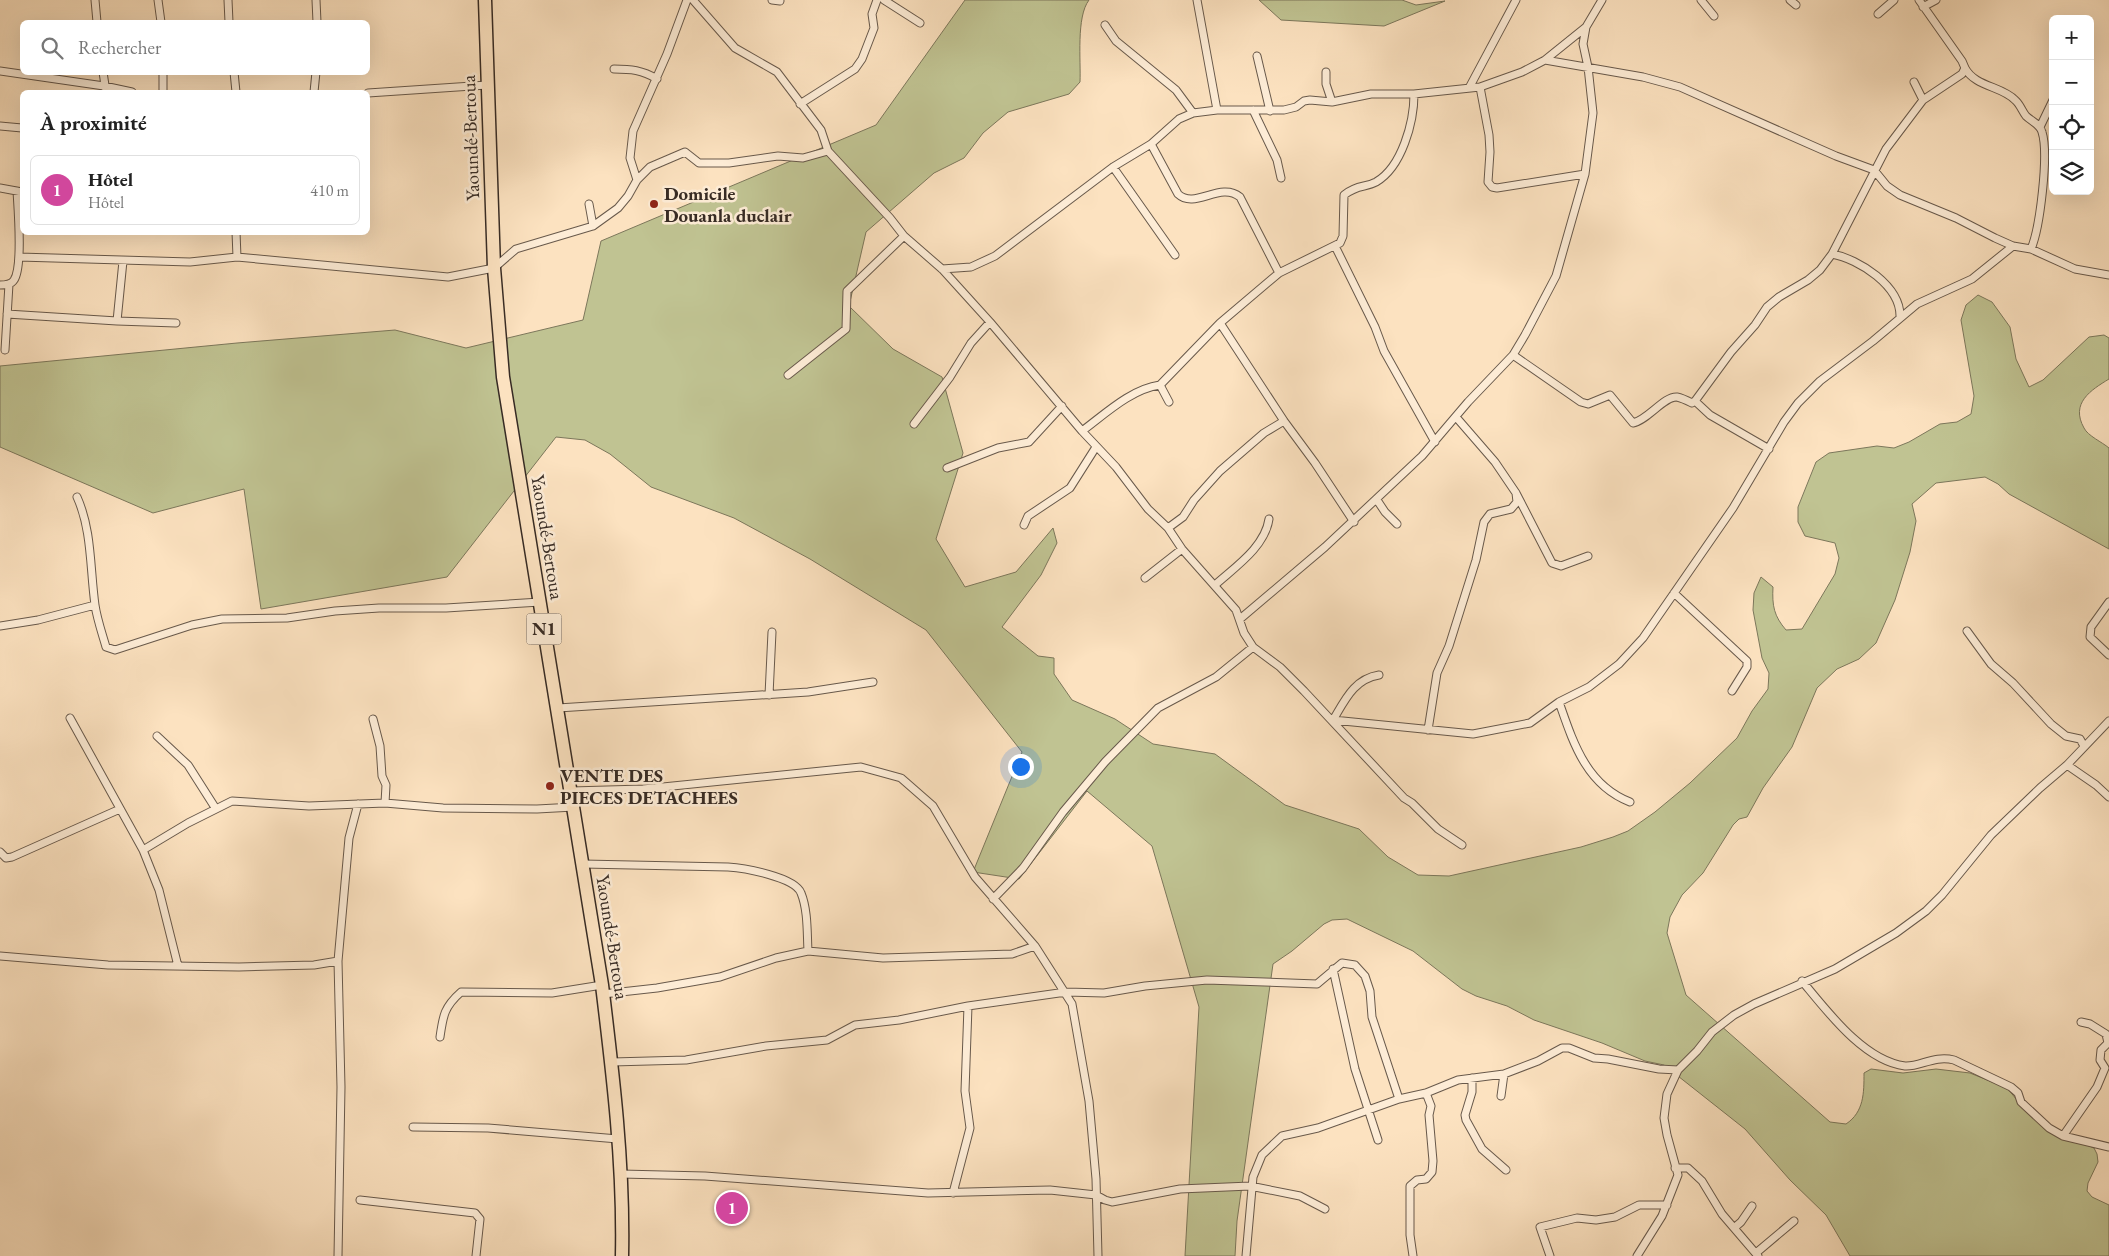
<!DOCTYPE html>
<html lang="fr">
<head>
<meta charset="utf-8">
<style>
  :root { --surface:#fff; --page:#f2f2f2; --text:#222; --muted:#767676; --line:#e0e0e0; --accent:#b45309 }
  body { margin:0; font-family:"EB Garamond",serif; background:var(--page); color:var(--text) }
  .controls { position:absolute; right:15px; top:15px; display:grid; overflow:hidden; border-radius:8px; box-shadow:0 5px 20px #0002 }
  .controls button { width:45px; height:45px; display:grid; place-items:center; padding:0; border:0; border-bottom:1px solid var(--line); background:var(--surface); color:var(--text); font:25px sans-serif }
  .you { position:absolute; left:1020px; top:766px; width:18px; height:18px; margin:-12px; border:4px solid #fff; border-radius:50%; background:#1a73e8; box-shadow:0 0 0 8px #1a73e833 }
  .badge { display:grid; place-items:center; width:32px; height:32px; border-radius:50%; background:var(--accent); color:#fff; font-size:16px; font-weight:700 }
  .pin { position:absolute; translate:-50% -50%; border:2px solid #fff; box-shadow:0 1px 5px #0006 }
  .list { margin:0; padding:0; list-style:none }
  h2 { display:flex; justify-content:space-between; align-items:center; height:65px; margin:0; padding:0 20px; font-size:21px }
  h2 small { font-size:16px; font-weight:400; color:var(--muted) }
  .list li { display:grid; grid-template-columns:32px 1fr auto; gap:15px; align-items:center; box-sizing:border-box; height:70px; margin:0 10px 10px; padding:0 10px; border:1px solid var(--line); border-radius:8px }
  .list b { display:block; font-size:19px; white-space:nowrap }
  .list p { margin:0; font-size:16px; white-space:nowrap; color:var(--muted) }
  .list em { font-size:16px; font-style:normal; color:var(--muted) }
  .icon { flex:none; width:28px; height:28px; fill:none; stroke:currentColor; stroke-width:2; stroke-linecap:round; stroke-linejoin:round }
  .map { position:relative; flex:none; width:2109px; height:1256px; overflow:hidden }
  .search { position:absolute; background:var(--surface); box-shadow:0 5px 20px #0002; left:20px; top:20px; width:350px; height:55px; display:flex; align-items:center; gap:12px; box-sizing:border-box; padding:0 18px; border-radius:8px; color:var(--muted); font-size:19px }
  .panel { position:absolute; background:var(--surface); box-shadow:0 5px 20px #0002; left:20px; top:90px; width:350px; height:145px; border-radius:8px }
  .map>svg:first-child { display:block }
  .green { fill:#c0c392; stroke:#7c775b }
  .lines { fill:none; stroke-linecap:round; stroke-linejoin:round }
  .minor-casing { stroke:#68594b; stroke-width:9 }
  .trunk-casing { stroke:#372b24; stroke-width:15 }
  .minor { stroke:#fdecd6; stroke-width:7 }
  .trunk { stroke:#fce2c0; stroke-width:12 }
  .poi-dot { fill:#8f2418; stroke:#fdecd6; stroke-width:2 }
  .labels { text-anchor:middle; stroke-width:5; stroke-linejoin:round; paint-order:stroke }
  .shield { fill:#fdecd6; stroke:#726559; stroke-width:1 }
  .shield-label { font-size:18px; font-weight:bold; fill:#372b24 }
  .street-label { font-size:19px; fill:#372b24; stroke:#fdecd6 }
  .poi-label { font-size:19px; font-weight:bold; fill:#372b24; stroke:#fdecd6; text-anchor:start }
</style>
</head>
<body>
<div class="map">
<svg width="2109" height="1256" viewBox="0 0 2109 1256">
  <rect width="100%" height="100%" fill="#fce2c0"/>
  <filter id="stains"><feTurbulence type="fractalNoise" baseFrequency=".004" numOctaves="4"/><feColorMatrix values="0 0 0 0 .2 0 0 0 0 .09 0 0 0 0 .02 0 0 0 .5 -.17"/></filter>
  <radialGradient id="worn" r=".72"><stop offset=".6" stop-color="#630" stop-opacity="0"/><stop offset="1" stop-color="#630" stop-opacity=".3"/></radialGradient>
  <path class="green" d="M 965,0 L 1089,0 C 1076,17 1081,61 1080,82 L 1069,94 L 1008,112 L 983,133 L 964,158 L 934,173 L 866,232 L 849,306 L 893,349 L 942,377 L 963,453 L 936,539 L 965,587 L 1016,572 L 1053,528 L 1057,543 L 1041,575 L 1002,627 L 1038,656 L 1054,658 L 1054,674 L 1072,700 L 1115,719 L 1153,744 L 1215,754 L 1285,805 L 1359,829 L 1388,857 L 1418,875 L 1449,876 L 1581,847 L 1613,837 L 1628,831 L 1655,812 L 1690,783 L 1737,738 L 1752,711 L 1768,689 L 1769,673 L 1762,658 L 1753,610 L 1754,593 L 1761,577 L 1773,587 C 1772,606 1774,616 1786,630 L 1802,629 L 1835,574 L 1839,558 L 1835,543 L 1805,536 L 1798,522 L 1798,507 L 1816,462 L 1829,453 L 1877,446 L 1894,448 L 1909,442 L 1940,424 L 1957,422 L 1971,414 L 1974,396 L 1961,320 L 1966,305 L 1978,295 L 1992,302 L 2010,327 L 2016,359 L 2029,387 L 2043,380 L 2089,337 L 2104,335 L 2109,338 L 2109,379 C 2091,390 2070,403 2084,428 C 2088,436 2102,442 2109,448 L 2109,549 L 2009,494 L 1998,484 L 1985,477 L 1936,483 L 1912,504 L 1916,521 L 1910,552 L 1895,600 L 1876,643 L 1859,659 L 1837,669 L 1817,688 L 1792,747 L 1763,788 L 1747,817 L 1739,819 L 1733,825 L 1703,873 L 1682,895 L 1670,917 L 1667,933 L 1686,995 L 1830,1122 L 1846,1124 C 1864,1112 1864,1093 1864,1073 L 1871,1069 L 1903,1073 L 1936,1069 L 1970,1073 L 2007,1088 L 2028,1113 L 2058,1132 L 2094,1148 L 2097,1154 L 2098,1162 L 2088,1183 L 2087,1191 L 2092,1197 L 2109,1205 L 2109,1256 L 1850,1256 L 1826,1215 L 1790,1180 L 1745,1129 L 1664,1065 L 1645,1061 L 1602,1043 L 1534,1020 L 1507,1006 L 1476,996 L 1462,989 L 1413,951 L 1347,919 L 1332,920 L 1324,924 L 1292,951 L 1273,964 L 1237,1221 L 1235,1256 L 1185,1256 L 1199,1007 L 1152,846 L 1087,791 L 1019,879 L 973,872 L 1022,752 L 926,630 L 810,559 L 734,518 L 651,487 L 610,454 L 585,440 L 556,437 L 447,577 L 261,609 L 244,489 L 153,513 L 0,447 L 0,366 L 237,343 L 395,330 L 466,348 L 583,320 L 601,241 L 876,125 Z
    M 1259,0 L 1402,0 L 1416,5 L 1445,1 L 1384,26 L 1281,20 Z"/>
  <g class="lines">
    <defs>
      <path id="minor" d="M 95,0 L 97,22
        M 158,0 L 161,22
        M 228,0 L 229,22
        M 316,0 L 317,22
        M 693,0 L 735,48 L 777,72 L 821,130 L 828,151 L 890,218 L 904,236 L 942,269 L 990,322 L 1082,431 L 1116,467 L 1148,509 L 1168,528 L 1182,549 L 1236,610 L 1244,633 L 1253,647 L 1280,667 L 1304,691 L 1404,798 L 1412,803 L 1438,829 L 1462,845
        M 772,0 L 780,1
        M 884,0 L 920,23
        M 1197,0 L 1217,110
        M 1701,0 L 1714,16
        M 1790,0 L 1796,5
        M 1923,7 L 1936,0
        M 1878,14 L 1894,0
        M 1105,25 L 1116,41 L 1176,90 L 1193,113
        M 1257,56 L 1270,111
        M 1545,60 L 1643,77 L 1680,87 L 1836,156 L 1874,170 L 1887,186 L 1900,195 L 1956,218 L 1995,238 L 2013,246 L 2031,249 L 2075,269 L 2109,275
        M 1965,68 C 1975,87 2002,86 2015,100 C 2020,104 2022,111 2026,116 C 2031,121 2040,124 2042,132 C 2049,154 2040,228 2031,249
        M 614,69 C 631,69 642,70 657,79
        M 0,71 L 104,86 L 132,92
        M 103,72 L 106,92
        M 163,72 L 163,92
        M 234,72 L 236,92
        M 1326,72 L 1326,84 L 1332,102
        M 1914,82 L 1923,100
        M 1480,87 L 1489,135 L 1490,152 L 1488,182 L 1492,187 L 1497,188 L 1585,174
        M 1469,88 L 1516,0
        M 314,92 L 316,72
        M 368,93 L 487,85
        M 800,104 L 855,69 L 862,59 L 874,28 L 872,14 L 877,0
        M 1253,110 L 1277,160 L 1281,178
        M 0,126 L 22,128
        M 2040,127 L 2053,100
        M 1151,144 L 1178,194 C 1195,210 1220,181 1240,197 L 1279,273
        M 1113,167 L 1175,255
        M 637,180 L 630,158 L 633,131 L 667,54 L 687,0
        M 0,188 L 22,192
        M 589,204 L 593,226
        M 236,232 L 237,257
        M 1335,246 L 1375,327 L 1384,351 L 1435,442
        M 1832,254 C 1859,259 1901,286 1900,317
        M 19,257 L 190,262 L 237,257 L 448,277 L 494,268 L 516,249 L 593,226 L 618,208 L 628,196 L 637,180 L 650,167 L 685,152 L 699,163 L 729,163 L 778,156 L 803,158 L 828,151
        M 942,269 L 971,267 L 995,256 L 1113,167 L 1151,144 L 1179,119 L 1193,113 L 1217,110 L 1284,110 L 1296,107 L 1304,101 L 1310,100 L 1332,102 L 1371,94 L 1414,94 L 1480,87 L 1522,72 L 1545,60 L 1586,27 L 1602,0
        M 0,285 C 5,285 11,285 14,280 C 23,267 18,209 17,191
        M 7,314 L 117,321 L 123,261
        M 117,321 L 176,323
        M 1220,323 L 1284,421 L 1315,463 L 1354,522
        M 5,350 L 9,284
        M 1513,355 L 1581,402 L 1588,404 L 1610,395 L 1633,423 C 1648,420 1664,396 1677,397 C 1682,398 1688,401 1692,403 L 1695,401 L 1710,415 L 1769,449
        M 788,375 L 846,329 L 847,291 L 904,236
        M 1160,385 L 1169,402
        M 1695,401 L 1731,352 L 1755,325 L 1767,307 L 1779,297 L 1808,280 L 1820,270 L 1832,254 L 1886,149 L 1923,100 L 1962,74 L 1965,68 L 1962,61 L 1919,0
        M 1456,417 L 1495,462 L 1516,493 L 1552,563 L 1561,566 L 1588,556
        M 914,424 L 950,377 L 971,343 L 990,322
        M 1082,431 C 1105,414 1131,389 1160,385 L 1220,323 L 1279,273 L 1340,243 L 1343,236 L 1344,195 C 1358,184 1365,188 1376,182 C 1402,167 1414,122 1414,94
        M 947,468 L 998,448 L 1029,442 L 1062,406
        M 77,497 C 92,530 90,569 95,605 C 97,619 102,633 106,647 L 115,650 L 192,625 L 222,619 L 287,618 L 335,611 L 379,608 L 446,608 L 540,602
        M 1377,500 L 1385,512 L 1397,524
        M 1024,525 L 1028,516 L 1070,488 L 1096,447
        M 1168,528 L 1183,517 L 1194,500 L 1220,471 L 1264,433 L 1284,421
        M 1145,578 L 1182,549
        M 1215,585 C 1235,567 1265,547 1269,519
        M 1674,593 L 1747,661 L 1747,667 L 1732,691
        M 2109,602 L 2091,627 L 2090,637 L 2109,655
        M 1240,619 L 1325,547 L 1422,456 L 1468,402 L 1513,355 L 1525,335 L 1556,276 L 1585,174 L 1593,113 L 1588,67 L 1583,44 L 1586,27
        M 0,626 L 38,620 L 95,605
        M 1967,631 L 1991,664 L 2013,683 L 2051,724 L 2066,736 L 2080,739 L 2084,746
        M 769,695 L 772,632
        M 1559,702 C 1573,742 1586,785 1630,802
        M 558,708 L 808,692 L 873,682
        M 70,718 L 143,850 L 159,890 L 178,966
        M 373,719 L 380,746 L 382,776 L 386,785 L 385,803
        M 1333,720 L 1473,734 L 1530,723 L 1559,702 L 1589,687 L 1619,664 L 1643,638 L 1733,508 L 1784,422 L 1798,403 L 1820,381 L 1873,341 L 1917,304 L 1972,279 L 2013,246
        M 1333,720 C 1345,700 1354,679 1379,675
        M 1428,730 L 1437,673 L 1449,646 L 1476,560 L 1484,522 L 1490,514 L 1511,509 L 1517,502 L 1516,493
        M 157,736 L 188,765 L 216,809
        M 2067,765 L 2096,785 L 2109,797
        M 571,791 L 643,789 L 861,767 L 901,778 L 933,806 L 975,877 L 1035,946 L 1072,1004 L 1089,1101 L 1096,1179 L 1098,1256
        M 143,850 L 188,823 L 232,801 L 309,806 L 385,803 L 443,808 L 537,809 L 574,807
        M 0,852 L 6,858 L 12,857 L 120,809
        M 583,864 L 728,867 C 744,868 795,877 801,893 C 808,910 807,933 808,951
        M 993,899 L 1023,868 L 1063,812 L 1105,762 L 1158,708 L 1216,677 L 1253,647
        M 0,956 L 108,965 L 239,967 L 314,965 L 338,961 L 349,838 L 358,804
        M 1333,969 L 1355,1069 L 1378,1140
        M 1802,981 C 1827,1011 1864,1061 1905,1066 C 1920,1067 1934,1055 1954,1060 L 2011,1087 L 2018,1093 L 2021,1102 L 2049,1128 L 2063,1136 L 2109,1147
        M 603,994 L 657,988 L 720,977 L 776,958 L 808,951 L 883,958 L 1012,954 L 1035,946
        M 440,1037 C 443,1016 444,1007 461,992 L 552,993 L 602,985
        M 612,1062 L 686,1060 L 766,1046 L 827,1040 L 855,1025 L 899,1020 L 968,1006 L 1066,992 L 1104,993 L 1145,986 L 1207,980 L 1317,984 L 1342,963 L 1355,965 L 1365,976 L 1370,991 L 1372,1017 L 1399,1099
        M 1472,1078 L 1472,1092 L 1465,1115 L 1466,1120 L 1482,1149 L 1506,1170
        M 1501,1096 L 1504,1074
        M 413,1127 L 488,1128 L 618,1139
        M 2063,1136 L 2097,1087 L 2105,1068 L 2100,1060 L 2101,1050 L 2108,1043 L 2106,1034 L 2090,1024 L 2081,1022
        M 1675,1168 L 1688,1168 L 1702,1181 L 1722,1214 L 1758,1256
        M 621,1174 L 705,1176 L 928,1193 L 1050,1190 L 1096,1195 L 1105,1200 L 1112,1202 L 1180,1189 L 1250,1186 L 1300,1196 L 1325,1209
        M 953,1193 L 970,1128 L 965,1091 L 968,1006
        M 360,1200 L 475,1213 L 480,1219 L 476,1256
        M 1734,1228 L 1741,1222 L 1752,1206
        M 1756,1253 L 1794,1221
        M 338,1256 L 341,1087 L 338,961
        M 1246,1256 L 1253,1177 L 1262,1155 L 1282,1136 L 1318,1128 L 1399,1099 L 1426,1093 L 1458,1080 L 1504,1074 L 1538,1061 L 1562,1048 L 1569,1048 L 1594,1058 L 1608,1059 L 1659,1069 L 1678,1070
        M 1413,1256 L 1410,1235 L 1410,1186 L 1417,1180 L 1426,1179 L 1432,1172 L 1433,1161 L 1429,1115 L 1431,1106 L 1426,1093
        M 1550,1256 L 1540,1227 L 1577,1218 L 1596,1220 L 1615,1217 L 1639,1205 L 1667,1205
        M 1637,1256 L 1662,1216 L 1678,1175 L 1667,1135 L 1664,1118 L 1667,1094 L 1678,1070 L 1697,1051 L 1712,1032 L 1734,1015 L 1754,1004 L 1835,969 L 1896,933 L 1926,911 L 1942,895 L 1991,835 L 2040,788 L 2067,765 L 2109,721"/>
      <path id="trunk" d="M 485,0 L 494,268 L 503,377 L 602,985 C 613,1075 624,1165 622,1256"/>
    </defs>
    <use href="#minor" class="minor-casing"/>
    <use href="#trunk" class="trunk-casing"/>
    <use href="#minor" class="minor"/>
    <use href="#trunk" class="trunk"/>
  </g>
  <g class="poi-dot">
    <circle cx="654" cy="204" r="5"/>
    <circle cx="550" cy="786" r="5"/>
  </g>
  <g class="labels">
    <rect class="shield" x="526.5" y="613.5" width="35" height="31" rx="4"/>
    <g class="shield-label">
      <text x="544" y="635">N1</text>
    </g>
    <g class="street-label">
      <text transform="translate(470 138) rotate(-92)" y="7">Yaoundé-Bertoua</text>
      <text transform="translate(548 537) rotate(81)" y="7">Yaoundé-Bertoua</text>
      <text transform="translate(613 937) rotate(81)" y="7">Yaoundé-Bertoua</text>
    </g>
    <g class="poi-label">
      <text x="664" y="200">Domicile<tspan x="664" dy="22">Douanla duclair</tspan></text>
      <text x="560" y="782">VENTE DES<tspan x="560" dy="22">PIECES DETACHEES</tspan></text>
    </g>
  </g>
  <rect width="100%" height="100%" filter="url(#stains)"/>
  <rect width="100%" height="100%" fill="url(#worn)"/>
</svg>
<div class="controls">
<button>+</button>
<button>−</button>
<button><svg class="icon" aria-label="locate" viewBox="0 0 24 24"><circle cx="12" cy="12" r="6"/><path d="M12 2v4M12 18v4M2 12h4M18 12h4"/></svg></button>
<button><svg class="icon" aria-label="layers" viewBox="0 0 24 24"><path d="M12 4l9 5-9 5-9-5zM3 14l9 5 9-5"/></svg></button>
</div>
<div class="you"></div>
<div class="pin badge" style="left:732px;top:1208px;background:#d1479c">1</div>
<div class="search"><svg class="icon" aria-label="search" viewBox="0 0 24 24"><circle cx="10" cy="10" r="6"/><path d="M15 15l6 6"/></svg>Rechercher</div>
<section class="panel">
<h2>À proximité<small></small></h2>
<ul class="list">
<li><span class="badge" style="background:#d1479c">1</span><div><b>Hôtel</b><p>Hôtel</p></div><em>410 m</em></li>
</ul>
</section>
</div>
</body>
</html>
